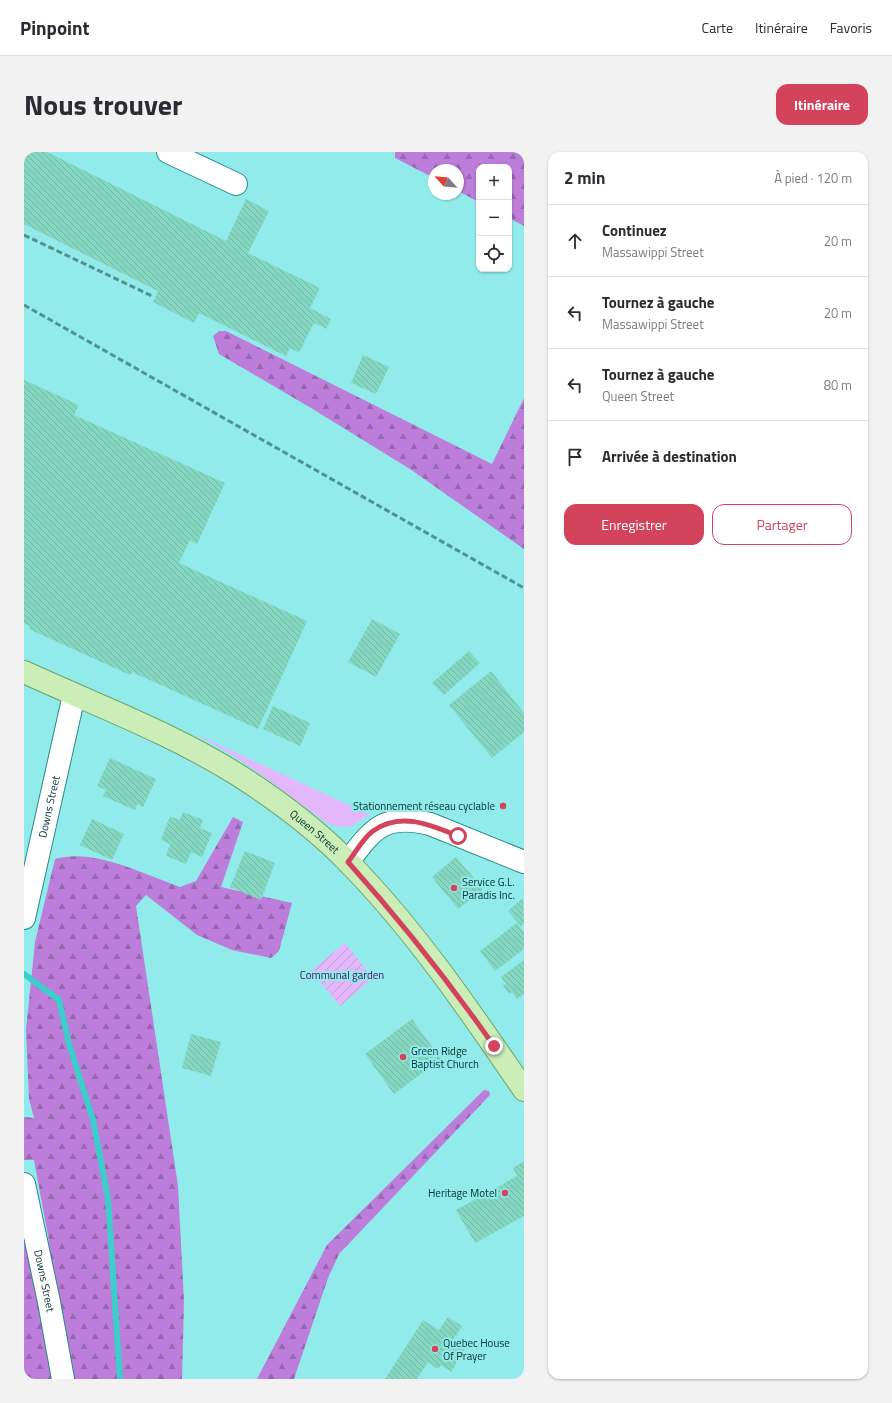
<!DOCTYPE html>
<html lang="fr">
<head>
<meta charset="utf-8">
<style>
  :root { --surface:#fff; --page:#f2f2f3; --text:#2b2b33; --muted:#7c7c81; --line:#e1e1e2; --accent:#d4435c }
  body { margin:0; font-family:"Titillium Web",sans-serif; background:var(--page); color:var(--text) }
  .controls { position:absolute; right:12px; top:12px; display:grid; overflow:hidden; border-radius:8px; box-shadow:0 1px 3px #0004 }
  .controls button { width:36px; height:36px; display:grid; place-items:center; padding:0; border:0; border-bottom:1px solid var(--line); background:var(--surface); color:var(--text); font:20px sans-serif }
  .compass { position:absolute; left:404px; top:12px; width:36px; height:36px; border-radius:50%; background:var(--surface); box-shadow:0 1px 3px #0004; rotate:296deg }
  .stop { position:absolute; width:12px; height:12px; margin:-9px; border:3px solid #d4435c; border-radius:50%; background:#fff }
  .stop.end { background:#d4435c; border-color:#fff; box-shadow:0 1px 4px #0008 }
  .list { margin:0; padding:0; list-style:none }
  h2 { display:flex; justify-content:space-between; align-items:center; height:52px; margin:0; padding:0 16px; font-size:17px }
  h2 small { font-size:13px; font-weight:400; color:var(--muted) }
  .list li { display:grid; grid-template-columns:26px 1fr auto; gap:12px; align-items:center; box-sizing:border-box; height:72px; padding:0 16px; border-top:1px solid var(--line) }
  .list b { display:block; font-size:15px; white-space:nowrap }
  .list p { margin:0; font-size:13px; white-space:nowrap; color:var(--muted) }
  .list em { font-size:13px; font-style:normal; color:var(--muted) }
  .actions { display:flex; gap:8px; padding:12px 16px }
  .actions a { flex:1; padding:9px 0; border:1px solid var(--accent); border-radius:12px; text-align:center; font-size:14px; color:var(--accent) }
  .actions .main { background:var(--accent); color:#fff }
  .icon { flex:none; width:22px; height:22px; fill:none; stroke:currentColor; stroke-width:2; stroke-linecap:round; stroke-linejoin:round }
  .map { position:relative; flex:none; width:500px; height:1227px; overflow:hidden; border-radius:12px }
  header { display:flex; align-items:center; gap:24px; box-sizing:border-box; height:56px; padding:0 20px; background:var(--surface); border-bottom:1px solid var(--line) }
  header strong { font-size:19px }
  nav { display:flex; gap:22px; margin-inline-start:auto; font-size:14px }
  .intro { display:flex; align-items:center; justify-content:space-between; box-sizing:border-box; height:96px; padding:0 24px }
  h1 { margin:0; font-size:28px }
  .button { padding:10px 18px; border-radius:12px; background:var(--accent); color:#fff; font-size:14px; font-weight:700 }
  main { display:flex; gap:24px; padding:0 24px }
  aside { flex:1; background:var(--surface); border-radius:12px; box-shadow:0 1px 3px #0004 }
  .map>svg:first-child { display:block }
  .grass { fill:#e4b7fa }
  .forest { fill:url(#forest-firs) }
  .garden { fill:url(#garden-furrows) }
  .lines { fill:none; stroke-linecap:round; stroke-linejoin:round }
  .stream { stroke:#3ccdcc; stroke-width:6 }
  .building { fill:url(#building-back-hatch) }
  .minor-casing { stroke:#298a8a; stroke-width:24 }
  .major-casing { stroke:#70a369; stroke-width:24 }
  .minor { stroke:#fff; stroke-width:22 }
  .major { stroke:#cbedb8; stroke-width:22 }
  .rail { stroke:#4f9292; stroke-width:3; stroke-dasharray:6 3; stroke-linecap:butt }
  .route { stroke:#d4435c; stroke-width:5 }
  .poi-dot { fill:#d4435c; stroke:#90ebea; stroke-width:1.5 }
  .labels { text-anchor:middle; stroke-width:4; stroke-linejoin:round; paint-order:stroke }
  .street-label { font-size:11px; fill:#062f2f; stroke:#90ebea }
  .poi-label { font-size:11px; fill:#062f2f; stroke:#90ebea; text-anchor:start }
  .park-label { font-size:11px; fill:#4b0b62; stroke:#90ebea }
</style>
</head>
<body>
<header>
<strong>Pinpoint</strong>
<nav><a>Carte</a><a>Itinéraire</a><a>Favoris</a></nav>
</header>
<div class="intro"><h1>Nous trouver</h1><a class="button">Itinéraire</a></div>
<main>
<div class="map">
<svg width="500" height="1227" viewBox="0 0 500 1227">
  <defs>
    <pattern id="forest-firs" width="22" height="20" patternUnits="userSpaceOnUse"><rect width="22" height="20" fill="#bd7dda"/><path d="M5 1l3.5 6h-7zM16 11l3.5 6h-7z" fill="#9867b1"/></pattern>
    <pattern id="garden-furrows" width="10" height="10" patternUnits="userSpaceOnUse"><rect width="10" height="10" fill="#e4b7fa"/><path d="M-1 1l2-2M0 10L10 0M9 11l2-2" fill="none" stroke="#c29ed7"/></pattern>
    <pattern id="building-back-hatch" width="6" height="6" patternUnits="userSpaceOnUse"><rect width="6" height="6" fill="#86d7c1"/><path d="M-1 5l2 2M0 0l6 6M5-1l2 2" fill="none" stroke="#72b9a6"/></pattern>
  </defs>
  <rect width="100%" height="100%" fill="#90ebea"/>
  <path class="grass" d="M 172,582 L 346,663 L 325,675 L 306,673 L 221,611 Z"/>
  <path class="forest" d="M 371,0 L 500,0 L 500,74 L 485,66 L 485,15 L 455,15 L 455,50 L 434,39 L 434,18 L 410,18 L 410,26 L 371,6 Z
    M 195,179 L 202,179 L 468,312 L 500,246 L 500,397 L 386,317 L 287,256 L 195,202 L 189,184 Z
    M 209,665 L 219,670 L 197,735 L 268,751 L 255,799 L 247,806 L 208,798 L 173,783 L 122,743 L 112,754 L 154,1034 L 160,1149 L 158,1227 L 0,1227 L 0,1089 L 25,1089 L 10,1008 L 0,1008 L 0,965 L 10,966 L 5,947 L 2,878 L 11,790 L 31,707 C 70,696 119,722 156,735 L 172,729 Z
    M 460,938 L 465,939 L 466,943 L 315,1102 L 304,1126 L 270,1227 L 233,1227 L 303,1093 Z"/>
  <path class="garden" d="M 321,791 L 349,826 L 316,854 L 287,819 Z"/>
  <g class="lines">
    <path class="stream" d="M 0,822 L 35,848 L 45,892 L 69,968 L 84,1047 L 96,1227"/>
  </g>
  <path class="building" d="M 0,0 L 23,0 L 202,89 L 222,47 L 245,59 L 224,101 L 296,136 L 286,156 L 307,167 L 302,177 L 290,171 L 275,201 L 266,196 L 262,204 L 175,161 L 170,171 L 129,150 L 134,139 L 0,72 Z
    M 339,203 L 365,215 L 352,242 L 327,231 Z
    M 0,228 L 55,253 L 50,263 L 201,331 L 173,392 L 166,388 L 155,411 L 283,469 L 234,577 L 108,520 L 106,523 L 5,477 L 6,474 L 0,471 Z
    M 348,467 L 376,482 L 352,525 L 324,510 Z
    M 445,499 L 456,511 L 420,543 L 408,531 Z
    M 467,519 L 500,561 L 500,580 L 468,606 L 425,553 Z
    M 249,554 L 286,571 L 276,594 L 239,577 Z
    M 86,606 L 132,627 L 119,655 L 113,652 L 111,658 L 79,644 L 82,638 L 73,634 Z
    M 159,660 L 179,668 L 176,676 L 188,681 L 178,705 L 167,700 L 162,712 L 142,704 L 146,692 L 137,688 L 146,664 L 156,668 Z
    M 68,667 L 100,682 L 88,708 L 56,693 Z
    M 221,699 L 251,711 L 237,748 L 206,735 Z
    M 432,705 L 459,737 L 434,757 L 408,725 Z
    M 499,746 L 500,771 L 497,774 L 484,759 Z
    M 493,771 L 500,781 L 500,797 L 471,819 L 456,799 Z
    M 500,808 L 500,842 L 493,847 L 488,840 L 485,842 L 479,833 L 482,832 L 477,825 Z
    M 388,867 L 417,907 L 370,942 L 341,902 Z
    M 167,882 L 197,890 L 187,924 L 158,916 Z
    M 500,1009 L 500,1064 L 451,1091 L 432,1058 L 493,1024 L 489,1016 Z
    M 424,1165 L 438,1174 L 430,1187 L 442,1195 L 427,1220 L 417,1213 L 414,1217 L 404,1210 L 393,1227 L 361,1227 L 399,1168 L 415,1178 Z"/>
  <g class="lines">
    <defs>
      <g id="minor">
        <path d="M 144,0 L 212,32"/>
        <path d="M 324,710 C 349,676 361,661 406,672 L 500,710"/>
        <path id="s1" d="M 0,766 L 50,543"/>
        <path id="s2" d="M 0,1032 L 25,1150 L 39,1227"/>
      </g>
      <g id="major">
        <path id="s3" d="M 0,520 C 72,553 147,581 214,623 C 253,648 292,677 324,710 C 391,778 446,859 500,938"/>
      </g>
    </defs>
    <use href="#minor" class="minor-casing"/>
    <use href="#major" class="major-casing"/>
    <use href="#minor" class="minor"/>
    <use href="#major" class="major"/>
    <path class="rail" d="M 0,83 L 128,144
      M 0,153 L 500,436"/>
  </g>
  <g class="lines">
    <path class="route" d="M 434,684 C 407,673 376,659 349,679 C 339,686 332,700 324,710 C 377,769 425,830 470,894"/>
  </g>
  <g class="poi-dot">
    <circle cx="479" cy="654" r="4"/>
    <circle cx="430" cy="736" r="4"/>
    <circle cx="379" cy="905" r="4"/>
    <circle cx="481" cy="1041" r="4"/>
    <circle cx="411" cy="1197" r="4"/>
  </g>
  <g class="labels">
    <g class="street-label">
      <text dy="4" stroke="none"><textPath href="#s1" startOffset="114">Downs Street</textPath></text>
      <text dy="4" stroke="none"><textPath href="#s3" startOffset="333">Queen Street</textPath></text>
      <text dy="4" stroke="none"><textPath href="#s2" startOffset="99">Downs Street</textPath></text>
    </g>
    <g class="poi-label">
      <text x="471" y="658" text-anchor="end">Stationnement réseau cyclable</text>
      <text x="438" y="734">Service G.L.<tspan x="438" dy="13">Paradis Inc.</tspan></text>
      <text x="387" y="903">Green Ridge<tspan x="387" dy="13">Baptist Church</tspan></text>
      <text x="473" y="1045" text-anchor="end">Heritage Motel</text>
      <text x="419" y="1195">Quebec House<tspan x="419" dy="13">Of Prayer</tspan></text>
    </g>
    <g class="park-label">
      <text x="318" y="827">Communal garden</text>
    </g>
  </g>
</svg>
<div class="controls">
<button>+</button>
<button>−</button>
<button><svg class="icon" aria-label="locate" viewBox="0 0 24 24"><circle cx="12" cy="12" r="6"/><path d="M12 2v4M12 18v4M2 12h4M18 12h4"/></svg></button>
</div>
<svg class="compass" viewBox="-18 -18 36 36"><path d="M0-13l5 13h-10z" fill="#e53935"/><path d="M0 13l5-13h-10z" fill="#7c7c81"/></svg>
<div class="stop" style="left:434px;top:684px"></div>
<div class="stop end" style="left:470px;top:894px"></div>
</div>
<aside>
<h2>2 min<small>À pied · 120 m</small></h2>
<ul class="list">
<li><svg class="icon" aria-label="ahead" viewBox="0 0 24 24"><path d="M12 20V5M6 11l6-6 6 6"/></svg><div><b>Continuez</b><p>Massawippi Street</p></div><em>20 m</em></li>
<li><svg class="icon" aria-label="left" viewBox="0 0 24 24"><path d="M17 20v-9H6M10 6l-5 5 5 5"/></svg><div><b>Tournez à gauche</b><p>Massawippi Street</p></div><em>20 m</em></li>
<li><svg class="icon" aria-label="left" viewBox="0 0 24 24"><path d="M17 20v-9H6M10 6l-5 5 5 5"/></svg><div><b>Tournez à gauche</b><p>Queen Street</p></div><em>80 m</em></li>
<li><svg class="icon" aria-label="arrive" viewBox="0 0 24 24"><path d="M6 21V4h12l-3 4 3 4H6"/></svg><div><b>Arrivée à destination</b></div></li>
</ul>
<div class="actions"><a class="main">Enregistrer</a><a>Partager</a></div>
</aside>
</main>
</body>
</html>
